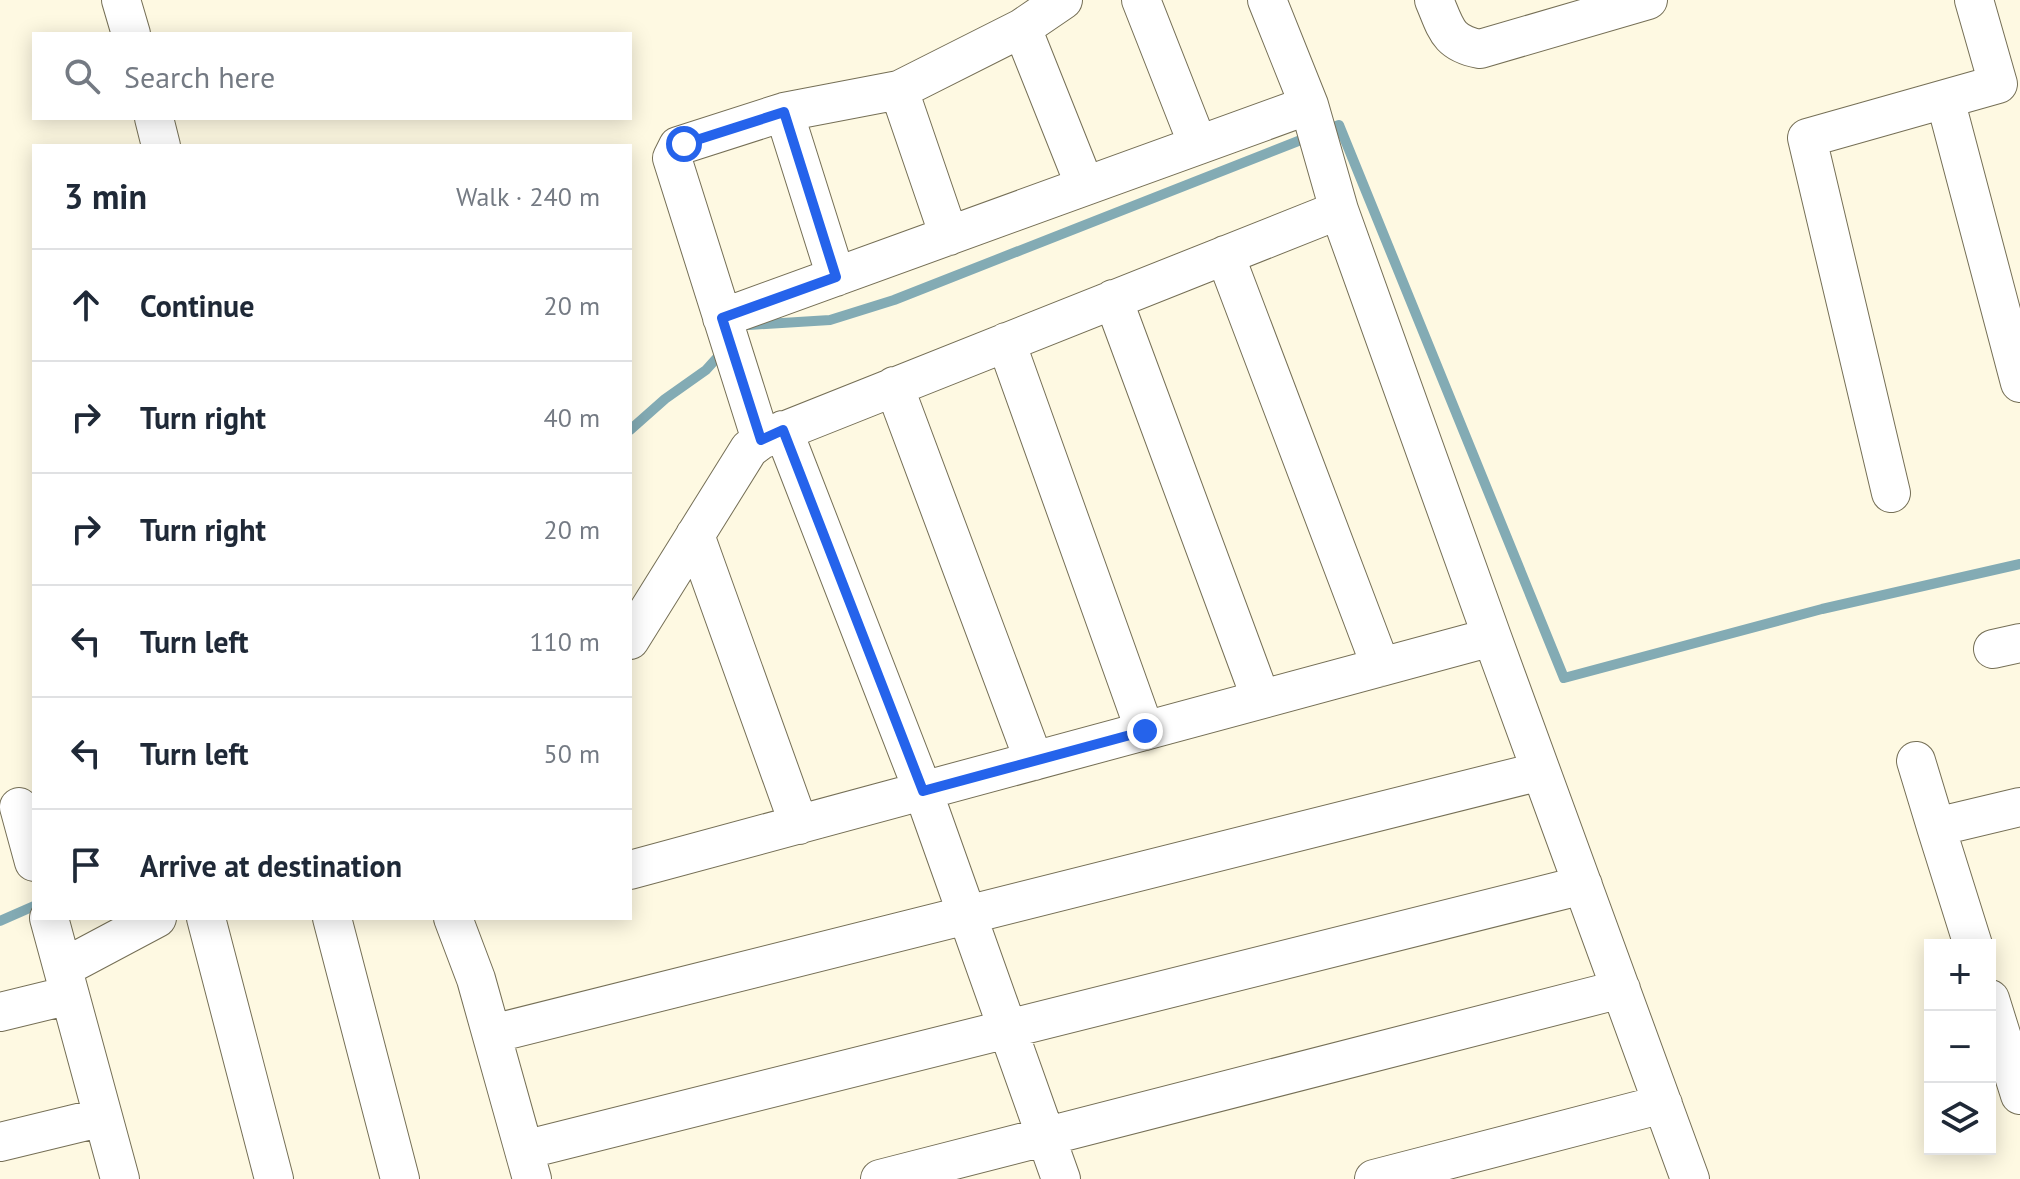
<!DOCTYPE html>
<html lang="en">
<head>
<meta charset="utf-8">
<style>
  :root { --surface:#fff; --page:#f2f2f3; --text:#1f2937; --muted:#747a83; --line:#e0e1e3 }
  body { margin:0; font-family:"PT Sans",sans-serif; background:var(--page); color:var(--text) }
  .controls { position:absolute; right:24px; bottom:24px; display:grid; overflow:hidden; border-radius:0px; box-shadow:0 4px 20px #0003 }
  .controls button { width:72px; height:72px; display:grid; place-items:center; padding:0; border:0; border-bottom:2px solid var(--line); background:var(--surface); color:var(--text); font:40px sans-serif }
  .stop { position:absolute; width:24px; height:24px; margin:-18px; border:6px solid #2563eb; border-radius:50%; background:#fff }
  .stop.end { background:#2563eb; border-color:#fff; box-shadow:0 2px 8px #0008 }
  .list { margin:0; padding:0; list-style:none }
  h2 { display:flex; justify-content:space-between; align-items:center; height:104px; margin:0; padding:0 32px; font-size:34px }
  h2 small { font-size:26px; font-weight:400; color:var(--muted) }
  .list li { display:grid; grid-template-columns:52px 1fr auto; gap:24px; align-items:center; box-sizing:border-box; height:112px; padding:0 32px; border-top:2px solid var(--line) }
  .list b { display:block; font-size:30px; white-space:nowrap }
  .list em { font-size:26px; font-style:normal; color:var(--muted) }
  .icon { flex:none; width:44px; height:44px; fill:none; stroke:currentColor; stroke-width:2; stroke-linecap:round; stroke-linejoin:round }
  .map { position:relative; flex:none; width:2020px; height:1179px; overflow:hidden }
  .search { position:absolute; background:var(--surface); box-shadow:0 4px 20px #0003; left:32px; top:32px; width:600px; height:88px; display:flex; align-items:center; gap:20px; box-sizing:border-box; padding:0 28px; border-radius:0px; color:var(--muted); font-size:30px }
  .panel { position:absolute; background:var(--surface); box-shadow:0 4px 20px #0003; left:32px; top:144px; width:600px; height:776px; border-radius:0px }
  .map>svg:first-child { display:block }
  .lines { fill:none; stroke-linecap:round; stroke-linejoin:round }
  .stream { stroke:#83abb4; stroke-width:10 }
  .street-casing { stroke:#756f56; stroke-width:40 }
  .street { stroke:#fff; stroke-width:38 }
  .route { stroke:#2563eb; stroke-width:10 }
</style>
</head>
<body>
<div class="map">
<svg width="2020" height="1179" viewBox="0 0 2020 1179">
  <rect width="100%" height="100%" fill="#fef9e2"/>
  <g class="lines">
    <path class="stream" d="M 1325,130 L 1339,125 L 1564,678 L 1822,609 L 2020,564
      M 749,325 L 830,320 L 894,300 L 1311,136
      M 630,430 L 665,399 L 706,370 L 724,350
      M 0,921 L 34,906"/>
    <defs>
      <path id="street" d="M 121,0 L 131,34
        M 1141,0 L 1198,145
        M 1267,0 L 1309,105 L 1339,210 L 1492,637 L 1690,1179
        M 1434,0 C 1446,28 1447,43 1480,49 L 1648,0
        M 1022,28 L 1085,186
        M 899,90 L 949,236
        M 1945,99 L 2020,383
        M 784,112 L 836,277
        M 154,118 L 161,146
        M 1225,255 L 1381,667
        M 1113,299 L 1261,699
        M 722,318 L 1309,105
        M 1006,342 L 1145,731
        M 894,386 L 1034,761
        M 783,430 L 923,791 L 1061,1179
        M 761,440 L 672,158 L 678,146 L 784,112 L 899,90 L 1022,28 L 1063,0
        M 1891,493 L 1807,138 L 1998,84 L 1974,0
        M 695,535 L 799,825
        M 630,640 L 749,449 L 761,440 L 1339,210
        M 1993,649 L 2020,643
        M 1916,761 L 1936,827
        M 19,807 L 34,862
        M 630,870 L 1492,637
        M 49,918 L 120,1179
        M 206,918 L 274,1179
        M 332,918 L 400,1179
        M 453,918 L 476,979 L 532,1179
        M 1973,945 L 1936,827 L 2020,807
        M 63,968 L 157,918
        M 1990,999 L 2020,1095
        M 0,1012 L 70,995
        M 492,1034 L 1541,771
        M 0,1142 L 103,1117
        M 524,1150 L 1583,885
        M 880,1179 L 1621,989
        M 1374,1179 L 1663,1104"/>
    </defs>
    <use href="#street" class="street-casing"/>
    <use href="#street" class="street"/>
  </g>
  <g class="lines">
    <path class="route" d="M 684,144 L 784,112 L 836,277 L 722,318 L 761,440 L 783,430 L 923,791 L 1145,731"/>
  </g>
</svg>
<div class="controls">
<button>+</button>
<button>−</button>
<button><svg class="icon" aria-label="layers" viewBox="0 0 24 24"><path d="M12 4l9 5-9 5-9-5zM3 14l9 5 9-5"/></svg></button>
</div>
<div class="stop" style="left:684px;top:144px"></div>
<div class="stop end" style="left:1145px;top:731px"></div>
<div class="search"><svg class="icon" aria-label="search" viewBox="0 0 24 24"><circle cx="10" cy="10" r="6"/><path d="M15 15l6 6"/></svg>Search here</div>
<section class="panel">
<h2>3 min<small>Walk · 240 m</small></h2>
<ul class="list">
<li><svg class="icon" aria-label="ahead" viewBox="0 0 24 24"><path d="M12 20V5M6 11l6-6 6 6"/></svg><div><b>Continue</b></div><em>20 m</em></li>
<li><svg class="icon" aria-label="right" viewBox="0 0 24 24"><path d="M7 20v-9h11M14 6l5 5-5 5"/></svg><div><b>Turn right</b></div><em>40 m</em></li>
<li><svg class="icon" aria-label="right" viewBox="0 0 24 24"><path d="M7 20v-9h11M14 6l5 5-5 5"/></svg><div><b>Turn right</b></div><em>20 m</em></li>
<li><svg class="icon" aria-label="left" viewBox="0 0 24 24"><path d="M17 20v-9H6M10 6l-5 5 5 5"/></svg><div><b>Turn left</b></div><em>110 m</em></li>
<li><svg class="icon" aria-label="left" viewBox="0 0 24 24"><path d="M17 20v-9H6M10 6l-5 5 5 5"/></svg><div><b>Turn left</b></div><em>50 m</em></li>
<li><svg class="icon" aria-label="arrive" viewBox="0 0 24 24"><path d="M6 21V4h12l-3 4 3 4H6"/></svg><div><b>Arrive at destination</b></div></li>
</ul>
</section>
</div>
</body>
</html>
